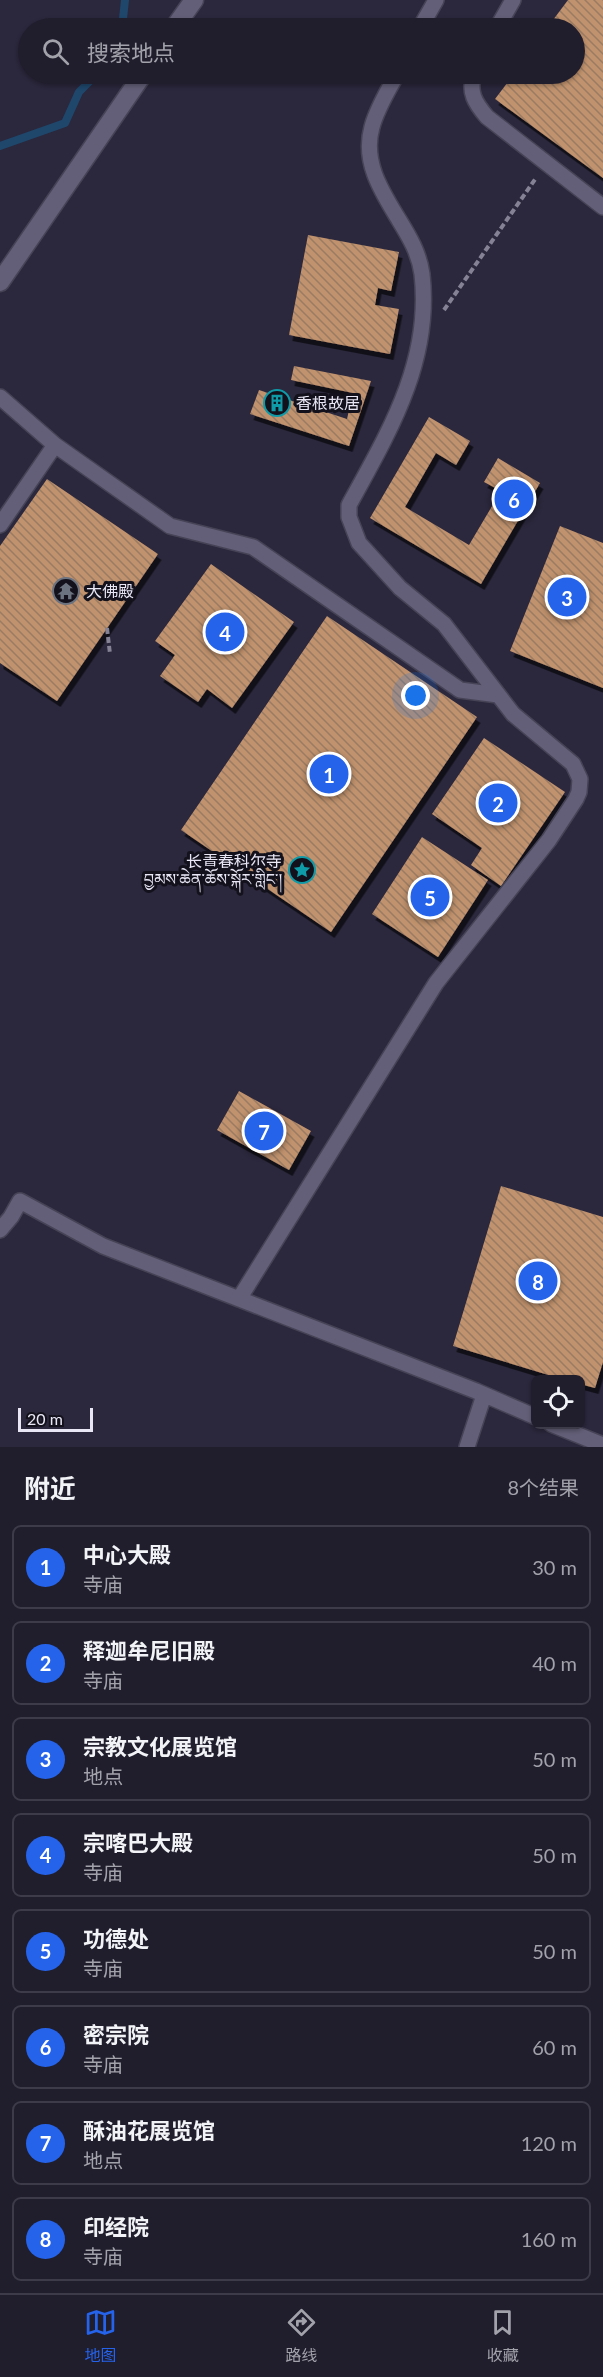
<!DOCTYPE html>
<html lang="zh">
<head>
<meta charset="utf-8">
<style>
  :root { --surface:#201d2d; --page:#282635; --text:#f1f3f6; --muted:#a2a2aa; --line:#3d3b49; --accent:#2563eb }
  body { margin:0; font-family:Lato,"Noto Sans SC","Noto Serif Tibetan",sans-serif; background:var(--page); color:var(--text) }
  .controls { position:absolute; right:18px; bottom:18px; display:grid; overflow:hidden; border-radius:9px; box-shadow:0 2px 4px #0004 }
  .controls button { width:54px; height:54px; display:grid; place-items:center; padding:0; border:0; border-bottom:2px solid var(--line); background:var(--surface); color:var(--text); font:30px sans-serif }
  .scale { position:absolute; left:18px; bottom:15px; width:75px; box-sizing:border-box; padding-left:6px; border:3px solid #e9e7f6; border-top:0; font-size:16px; line-height:21px; white-space:nowrap; color:#e9e7f6; -webkit-text-stroke:4px #13111b; paint-order:stroke }
  .you { position:absolute; left:416px; top:696px; width:21px; height:21px; margin:-15px; border:4px solid #fff; border-radius:50%; background:#1a73e8; box-shadow:0 0 0 9px #1a73e833 }
  .badge { display:grid; place-items:center; width:39px; height:39px; border-radius:50%; background:var(--accent); color:#fff; font-size:20px; font-weight:700 }
  .pin { position:absolute; translate:-50% -50%; border:3px solid #fff; box-shadow:0 2px 6px #0006 }
  .list { margin:0; padding:0; list-style:none }
  h2 { display:flex; justify-content:space-between; align-items:center; height:78px; margin:0; padding:0 24px; font-size:26px }
  h2 small { font-size:20px; font-weight:400; color:var(--muted) }
  .list li { display:grid; grid-template-columns:39px 1fr auto; gap:18px; align-items:center; box-sizing:border-box; height:84px; margin:0 12px 12px; padding:0 12px; border:2px solid var(--line); border-radius:9px }
  .list b { display:block; font-size:22px; white-space:nowrap }
  .list p { margin:0; font-size:20px; white-space:nowrap; color:var(--muted) }
  .list em { font-size:20px; font-style:normal; color:var(--muted) }
  .icon { flex:none; width:33px; height:33px; fill:none; stroke:currentColor; stroke-width:2; stroke-linecap:round; stroke-linejoin:round }
  .map { position:relative; flex:none; width:603px; height:1447px; overflow:hidden }
  .search { position:absolute; background:var(--surface); box-shadow:0 2px 4px #0004; left:18px; right:18px; top:18px; height:66px; display:flex; align-items:center; gap:15px; box-sizing:border-box; padding:0 21px; border-radius:33px; color:var(--muted); font-size:22px }
  .sheet { height:846px; background:var(--surface) }
  nav { display:flex; justify-content:space-around; align-items:center; box-sizing:border-box; height:84px; border-top:2px solid var(--line); background:var(--surface); font-size:16px; color:var(--muted) }
  nav a { display:grid; justify-items:center; gap:3px }
  nav .on { color:var(--accent) }
  .map>svg:first-child { display:block }
  .lines { fill:none; stroke-linecap:round; stroke-linejoin:round }
  .stream { stroke:#1e476b; stroke-width:8 }
  .building { fill:url(#building-back-hatch); filter:url(#shadow) }
  .lane-casing { stroke:#464356; stroke-width:18 }
  .street-casing { stroke:#464356; stroke-width:21 }
  .path { stroke:#858295; stroke-width:4; stroke-dasharray:6 3; stroke-linecap:butt }
  .lane { stroke:#635f78; stroke-width:15 }
  .street { stroke:#635f78; stroke-width:18 }
  .labels { text-anchor:middle; stroke-width:6; stroke-linejoin:round; paint-order:stroke }
  .poi-label { font-size:16px; fill:#e9e7f6; stroke:#13111b; text-anchor:start }
</style>
</head>
<body>
<div class="map">
<svg width="603" height="1447" viewBox="0 0 603 1447">
  <defs>
    <pattern id="building-back-hatch" width="6" height="6" patternUnits="userSpaceOnUse" patternTransform="scale(1.5)"><rect width="6" height="6" fill="#c0926d"/><path d="M-1 5l2 2M0 0l6 6M5-1l2 2" fill="none" stroke="#9b7b62"/></pattern>
    <filter id="shadow"><feDropShadow dx="3.5" dy="6" stdDeviation="0" flood-color="#0009"/></filter>
  </defs>
  <rect width="100%" height="100%" fill="#2b273c"/>
  <g class="lines">
    <path class="stream" d="M 122,28 L 125,0
      M 0,146 L 65,123 L 79,92 L 97,74"/>
  </g>
  <path class="building" d="M 568,0 L 603,0 L 603,178 L 495,99 L 514,74 L 574,74 L 574,28 L 547,28 Z
    M 308,235 L 399,252 L 391,291 L 378,288 L 375,305 L 399,309 L 390,354 L 289,335 Z
    M 294,366 L 371,381 L 349,446 L 250,414 L 259,390 L 347,419 L 353,393 L 291,380 Z
    M 429,417 L 470,441 L 456,465 L 436,453 L 405,507 L 469,545 L 501,491 L 484,482 L 498,458 L 540,483 L 481,584 L 370,518 Z
    M 47,479 L 158,554 L 57,701 L 0,663 L 0,546 Z
    M 560,526 L 603,543 L 603,688 L 510,651 Z
    M 211,564 L 294,622 L 232,708 L 207,689 L 198,702 L 160,676 L 175,655 L 155,641 Z
    M 327,616 L 477,717 L 331,932 L 181,830 Z
    M 484,738 L 565,792 L 501,886 L 471,865 L 482,848 L 432,814 Z
    M 422,837 L 488,880 L 438,957 L 372,914 Z
    M 239,1091 L 311,1131 L 289,1170 L 217,1130 Z
    M 501,1186 L 603,1217 L 603,1362 L 595,1388 L 580,1384 L 580,1380 L 565,1380 L 453,1346 Z"/>
  <g class="lines">
    <defs>
      <path id="lane" d="M 420,28 L 436,0
        M 497,28 L 513,0
        M 474,74 C 468,92 475,103 487,117 L 603,207
        M 0,397 L 55,445 L 170,526 L 253,547 L 460,690 L 498,695
        M 0,525 L 55,445
        M 0,1230 L 11,1217 L 20,1201 L 103,1246 L 476,1391 L 536,1417
        M 239,1299 L 436,983 L 549,840 L 576,799 L 579,792 L 580,779 L 573,764 L 513,714 L 444,624 L 400,588 L 359,543 L 349,517 L 349,505 C 389,432 432,361 422,274 C 419,253 410,238 399,220 C 382,192 362,162 372,127 C 377,108 388,91 397,74
        M 551,1424 L 603,1445
        M 467,1447 L 484,1395"/>
      <path id="street" d="M 174,28 L 194,0
        M 0,282 L 143,74"/>
    </defs>
    <use href="#lane" class="lane-casing"/>
    <use href="#street" class="street-casing"/>
    <path class="path" d="M 444,310 L 536,178
      M 107,628 L 110,654"/>
    <use href="#lane" class="lane"/>
    <use href="#street" class="street"/>
  </g>
  <defs>
    <symbol id="building-ring" viewBox="-11 -11 22 22"><circle r="9.5" fill="#13111b" stroke="#0f9aa8" stroke-width="1.5"/><path d="M-4-6H4V6H1V3H-1V6H-4ZM-2.5-4.3h1.7v1.8h-1.7ZM.8-4.3h1.7v1.8H.8ZM-2.5-1h1.7V.8h-1.7ZM.8-1h1.7V.8H.8Z" fill="#0f9aa8"/></symbol>
    <symbol id="temple-ring" viewBox="-11 -11 22 22"><circle r="9.5" fill="#13111b" stroke="#6b7280" stroke-width="1.5"/><path d="M0-6L5-2H3V0L6.5 2.5H4V6H1.5V3h-3V6H-4V2.5H-6.5L-3 0V-2H-5Z" fill="#6b7280"/></symbol>
    <symbol id="sight-ring" viewBox="-11 -11 22 22"><circle r="9.5" fill="#13111b" stroke="#0f9aa8" stroke-width="1.5"/><path d="M0-6L1.8-2.2L6-1.7L2.9 1.2L3.7 5.4L0 3.3L-3.7 5.4L-2.9 1.2L-6-1.7L-1.8-2.2Z" fill="#0f9aa8"/></symbol>
  </defs>
  <g fill-rule="evenodd">
    <use href="#building-ring" x="262" y="388" width="30" height="30"/>
    <use href="#temple-ring" x="51" y="576" width="30" height="30"/>
    <use href="#sight-ring" x="287" y="855" width="30" height="30"/>
  </g>
  <g class="labels">
    <g class="poi-label">
      <text x="296" y="409">香根故居</text>
      <text x="86" y="597">大佛殿</text>
      <text x="282" y="867" text-anchor="end">长青春科尔寺<tspan x="282" dy="18">བྱམས་ཆེན་ཆོས་སྐོར་གླིང་།</tspan></text>
    </g>
  </g>
</svg>
<div class="controls">
<button><svg class="icon" aria-label="locate" viewBox="0 0 24 24"><circle cx="12" cy="12" r="6"/><path d="M12 2v4M12 18v4M2 12h4M18 12h4"/></svg></button>
</div>
<div class="scale">20 m</div>
<div class="you"></div>
<div class="pin badge" style="left:329px;top:774px">1</div>
<div class="pin badge" style="left:498px;top:803px">2</div>
<div class="pin badge" style="left:567px;top:597px">3</div>
<div class="pin badge" style="left:225px;top:632px">4</div>
<div class="pin badge" style="left:430px;top:897px">5</div>
<div class="pin badge" style="left:514px;top:499px">6</div>
<div class="pin badge" style="left:264px;top:1131px">7</div>
<div class="pin badge" style="left:538px;top:1281px">8</div>
<div class="search"><svg class="icon" aria-label="search" viewBox="0 0 24 24"><circle cx="10" cy="10" r="6"/><path d="M15 15l6 6"/></svg>搜索地点</div>
</div>
<section class="sheet">
<h2>附近<small>8个结果</small></h2>
<ul class="list">
<li><span class="badge">1</span><div><b>中心大殿</b><p>寺庙</p></div><em>30 m</em></li>
<li><span class="badge">2</span><div><b>释迦牟尼旧殿</b><p>寺庙</p></div><em>40 m</em></li>
<li><span class="badge">3</span><div><b>宗教文化展览馆</b><p>地点</p></div><em>50 m</em></li>
<li><span class="badge">4</span><div><b>宗喀巴大殿</b><p>寺庙</p></div><em>50 m</em></li>
<li><span class="badge">5</span><div><b>功德处</b><p>寺庙</p></div><em>50 m</em></li>
<li><span class="badge">6</span><div><b>密宗院</b><p>寺庙</p></div><em>60 m</em></li>
<li><span class="badge">7</span><div><b>酥油花展览馆</b><p>地点</p></div><em>120 m</em></li>
<li><span class="badge">8</span><div><b>印经院</b><p>寺庙</p></div><em>160 m</em></li>
</ul>
</section>
<nav>
<a class="on"><svg class="icon" aria-label="map" viewBox="0 0 24 24"><path d="M3 6l6-2 6 2 6-2v14l-6 2-6-2-6 2zM9 4v14M15 6v14"/></svg>地图</a>
<a><svg class="icon" aria-label="directions" viewBox="0 0 24 24"><path d="M12 3l9 9-9 9-9-9zM9 14v-3h6M13 9l2 2-2 2"/></svg>路线</a>
<a><svg class="icon" aria-label="saved" viewBox="0 0 24 24"><path d="M7 4h10v16l-5-4-5 4z"/></svg>收藏</a>
</nav>
</body>
</html>
